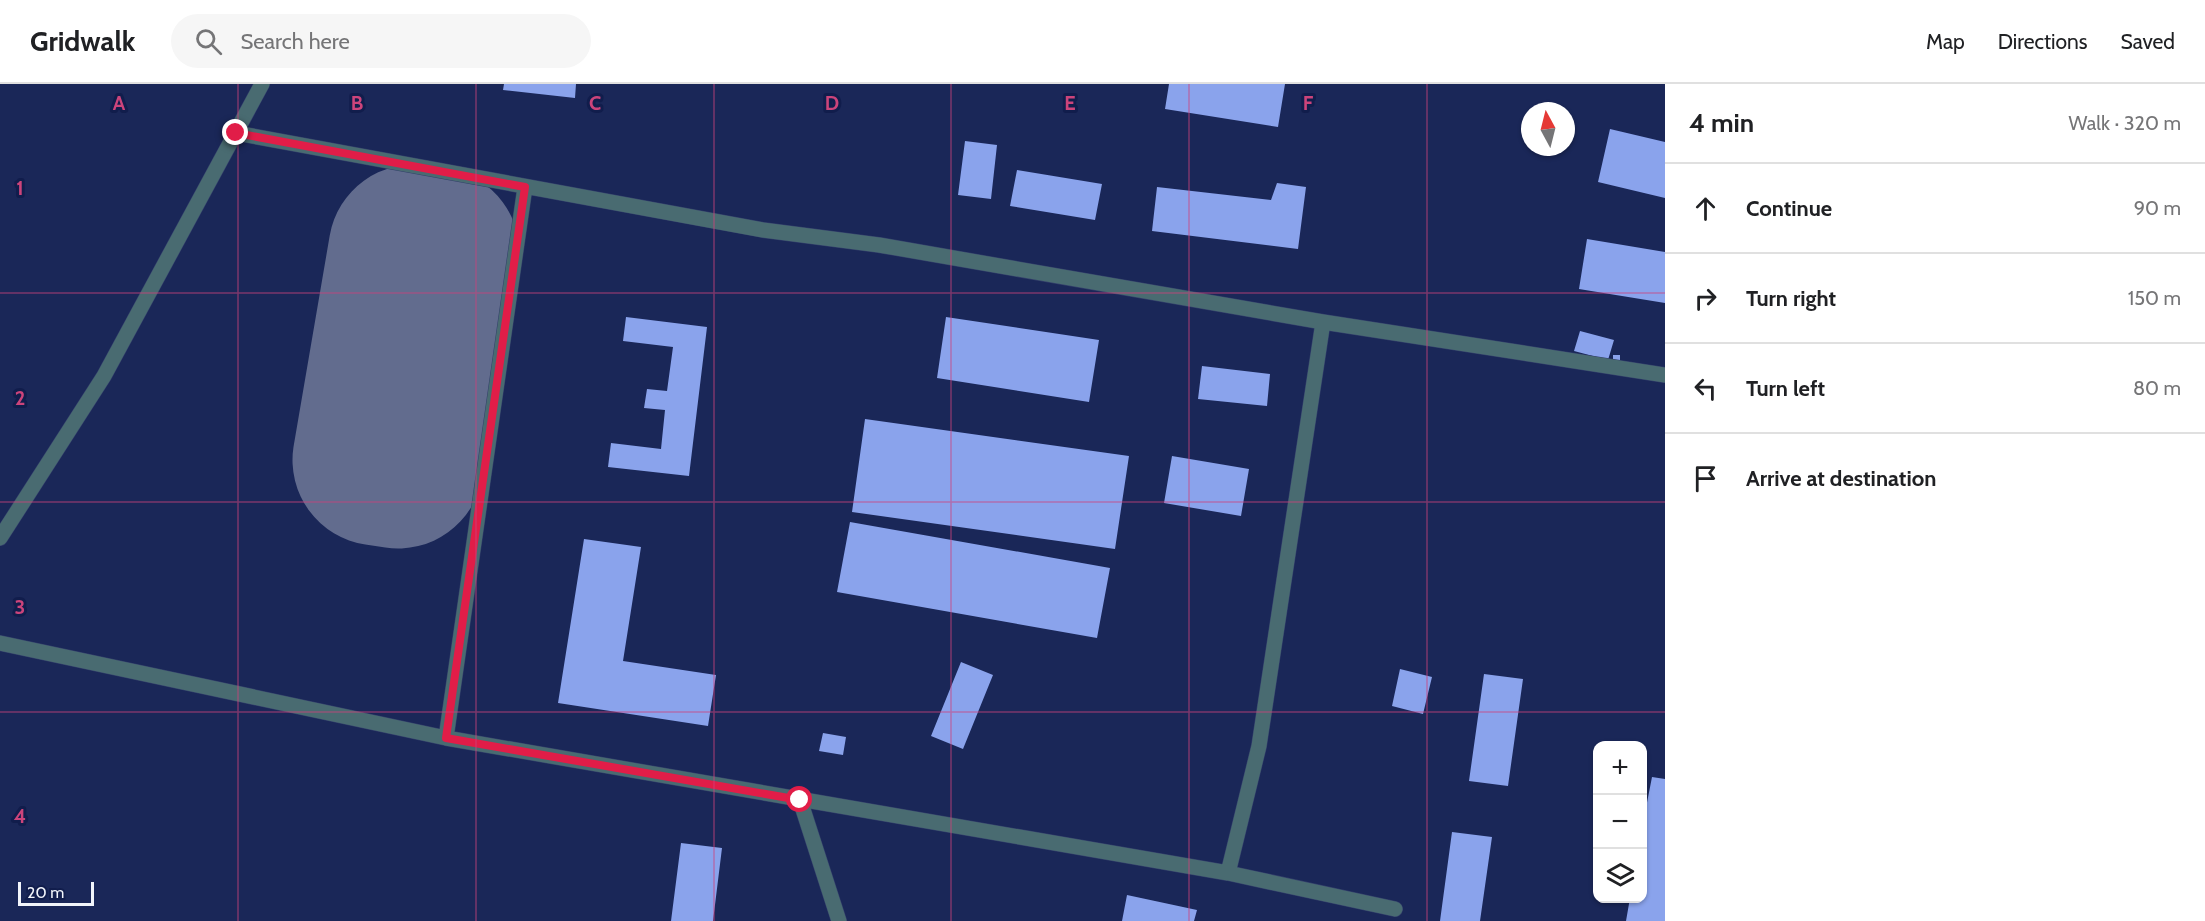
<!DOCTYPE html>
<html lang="en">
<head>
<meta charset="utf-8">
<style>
  :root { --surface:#fff; --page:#f6f6f6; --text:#202124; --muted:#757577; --line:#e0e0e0 }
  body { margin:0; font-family:Cabin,sans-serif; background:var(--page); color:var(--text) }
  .controls { position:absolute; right:18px; bottom:18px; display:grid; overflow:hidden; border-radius:12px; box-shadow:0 2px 4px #0004 }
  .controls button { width:54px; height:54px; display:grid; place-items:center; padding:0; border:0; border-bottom:2px solid var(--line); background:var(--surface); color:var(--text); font:30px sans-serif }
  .compass { position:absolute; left:1521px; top:18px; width:54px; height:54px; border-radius:50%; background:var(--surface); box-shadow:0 2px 4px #0004; rotate:353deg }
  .scale { position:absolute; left:18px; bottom:15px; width:76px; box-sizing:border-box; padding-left:6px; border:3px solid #f2f5fb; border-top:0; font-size:16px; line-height:21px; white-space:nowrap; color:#f2f5fb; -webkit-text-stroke:4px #111d4c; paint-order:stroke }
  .stop { position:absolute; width:18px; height:18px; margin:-14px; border:4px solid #e11d48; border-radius:50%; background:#fff }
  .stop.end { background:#e11d48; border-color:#fff; box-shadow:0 2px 6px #0008 }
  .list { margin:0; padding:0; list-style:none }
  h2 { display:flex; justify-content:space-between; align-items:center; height:78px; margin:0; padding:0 24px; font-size:26px }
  h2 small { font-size:20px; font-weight:400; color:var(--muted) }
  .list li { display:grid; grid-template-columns:39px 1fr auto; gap:18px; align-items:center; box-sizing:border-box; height:90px; padding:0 24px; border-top:2px solid var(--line) }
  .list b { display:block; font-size:22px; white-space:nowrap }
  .list em { font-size:20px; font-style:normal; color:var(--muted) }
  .icon { flex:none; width:33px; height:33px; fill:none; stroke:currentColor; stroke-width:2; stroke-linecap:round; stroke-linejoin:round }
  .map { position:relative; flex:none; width:1665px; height:837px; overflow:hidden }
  header { display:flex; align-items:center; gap:36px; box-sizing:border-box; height:84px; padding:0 30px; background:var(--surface); border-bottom:2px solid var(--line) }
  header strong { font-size:28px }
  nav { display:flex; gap:33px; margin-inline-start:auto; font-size:21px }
  .search { width:420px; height:54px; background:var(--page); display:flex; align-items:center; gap:15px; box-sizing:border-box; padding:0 21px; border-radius:33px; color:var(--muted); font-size:22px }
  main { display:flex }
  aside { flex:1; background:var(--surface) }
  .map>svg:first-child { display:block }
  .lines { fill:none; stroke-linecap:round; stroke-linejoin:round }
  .runway { stroke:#626c8e; stroke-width:171 }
  .building { fill:#8aa3ec }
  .minor-casing { stroke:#34406c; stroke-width:16 }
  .minor { stroke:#496b71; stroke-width:15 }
  .route { stroke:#e11d48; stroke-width:8 }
  .grid { fill:none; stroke:#cc447b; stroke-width:1.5; stroke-opacity:0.55 }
  .grid-label { font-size:20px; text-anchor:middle; font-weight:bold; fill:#cc447b; stroke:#111d4c; stroke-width:6; stroke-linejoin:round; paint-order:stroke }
</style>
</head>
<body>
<header>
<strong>Gridwalk</strong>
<div class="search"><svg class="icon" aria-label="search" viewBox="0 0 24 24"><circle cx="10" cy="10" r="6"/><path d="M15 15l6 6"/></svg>Search here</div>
<nav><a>Map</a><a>Directions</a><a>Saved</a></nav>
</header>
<main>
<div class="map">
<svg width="1665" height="837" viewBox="0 0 1665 837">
  <rect width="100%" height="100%" fill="#1a2758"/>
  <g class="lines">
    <path class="runway" d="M 414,166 L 434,169 L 398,379 L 378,376 Z"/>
  </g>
  <path class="building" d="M 504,0 L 576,0 L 575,14 L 503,6 Z
    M 1169,0 L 1285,0 L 1278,43 L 1165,25 Z
    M 1610,45 L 1665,58 L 1665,114 L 1598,98 Z
    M 965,57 L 997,61 L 991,115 L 958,111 Z
    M 1017,86 L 1102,100 L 1095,136 L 1010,122 Z
    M 1277,99 L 1306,103 L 1298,165 L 1152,147 L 1157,103 L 1271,116 Z
    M 1587,155 L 1665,168 L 1665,219 L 1579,205 Z
    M 626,233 L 707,243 L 689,392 L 608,383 L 611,359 L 661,365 L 665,326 L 644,324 L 647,305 L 667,307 L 673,263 L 623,257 Z
    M 946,233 L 1099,256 L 1089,318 L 937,294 Z
    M 1580,247 L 1614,256 L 1608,276 L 1574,267 Z
    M 1613,271 L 1620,271 L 1620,278 L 1613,278 Z
    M 1202,282 L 1270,290 L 1267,322 L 1198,315 Z
    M 865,335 L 1129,372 L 1115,465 L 852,428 Z
    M 1172,372 L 1249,385 L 1241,432 L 1164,419 Z
    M 850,438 L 1110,484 L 1097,554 L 837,508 Z
    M 584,455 L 641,463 L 623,577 L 716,591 L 708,642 L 558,619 Z
    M 961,578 L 993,591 L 963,665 L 931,652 Z
    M 1400,585 L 1432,593 L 1423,630 L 1392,622 Z
    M 1484,590 L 1523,595 L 1508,702 L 1469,697 Z
    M 823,649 L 846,653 L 843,671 L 819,667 Z
    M 1652,693 L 1665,695 L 1665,837 L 1626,837 L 1630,814 L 1642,814 L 1642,744 Z
    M 1452,748 L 1492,753 L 1480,837 L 1440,837 Z
    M 681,759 L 722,764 L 713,837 L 671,837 Z
    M 1127,811 L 1197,826 L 1194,837 L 1122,837 Z"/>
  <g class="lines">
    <defs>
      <path id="minor" d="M 236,49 L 763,146 L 879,161 L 1323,238 L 1665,291
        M 525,103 L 446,654 L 1228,789 L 1395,825
        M 0,454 L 104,292 L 262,0
        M 0,559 L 446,654
        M 800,716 L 839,837
        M 1228,789 L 1259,662 L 1323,238"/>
    </defs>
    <use href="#minor" class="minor-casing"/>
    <use href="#minor" class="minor"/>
  </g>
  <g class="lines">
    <path class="route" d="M 236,49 L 525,103 L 446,654 L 800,716"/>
  </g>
  <path class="grid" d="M 238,0 L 238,837M 476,0 L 476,837M 714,0 L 714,837M 951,0 L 951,837M 1189,0 L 1189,837M 1427,0 L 1427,837M 0,209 L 1665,209M 0,418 L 1665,418M 0,628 L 1665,628"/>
  <g class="grid-label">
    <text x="119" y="26">A</text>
    <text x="357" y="26">B</text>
    <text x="595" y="26">C</text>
    <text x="832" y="26">D</text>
    <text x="1070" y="26">E</text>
    <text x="1308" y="26">F</text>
    <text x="20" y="111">1</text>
    <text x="20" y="321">2</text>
    <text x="20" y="530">3</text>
    <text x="20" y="739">4</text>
  </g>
</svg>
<div class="controls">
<button>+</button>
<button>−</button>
<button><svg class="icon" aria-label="layers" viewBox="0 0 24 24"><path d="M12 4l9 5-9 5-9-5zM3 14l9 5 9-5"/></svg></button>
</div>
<svg class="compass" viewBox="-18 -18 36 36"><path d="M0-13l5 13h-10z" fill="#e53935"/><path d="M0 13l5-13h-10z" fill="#757577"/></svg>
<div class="scale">20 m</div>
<div class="stop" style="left:800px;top:716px"></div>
<div class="stop end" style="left:236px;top:49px"></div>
</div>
<aside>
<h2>4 min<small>Walk · 320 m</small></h2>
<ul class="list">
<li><svg class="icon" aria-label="ahead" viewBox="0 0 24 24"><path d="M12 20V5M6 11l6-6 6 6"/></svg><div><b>Continue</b></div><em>90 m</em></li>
<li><svg class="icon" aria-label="right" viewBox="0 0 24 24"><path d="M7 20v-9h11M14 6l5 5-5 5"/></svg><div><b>Turn right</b></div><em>150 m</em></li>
<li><svg class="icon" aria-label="left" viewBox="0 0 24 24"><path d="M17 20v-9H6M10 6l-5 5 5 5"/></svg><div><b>Turn left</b></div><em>80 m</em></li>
<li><svg class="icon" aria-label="arrive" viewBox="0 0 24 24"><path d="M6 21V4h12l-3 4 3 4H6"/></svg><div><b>Arrive at destination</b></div></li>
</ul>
</aside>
</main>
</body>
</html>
